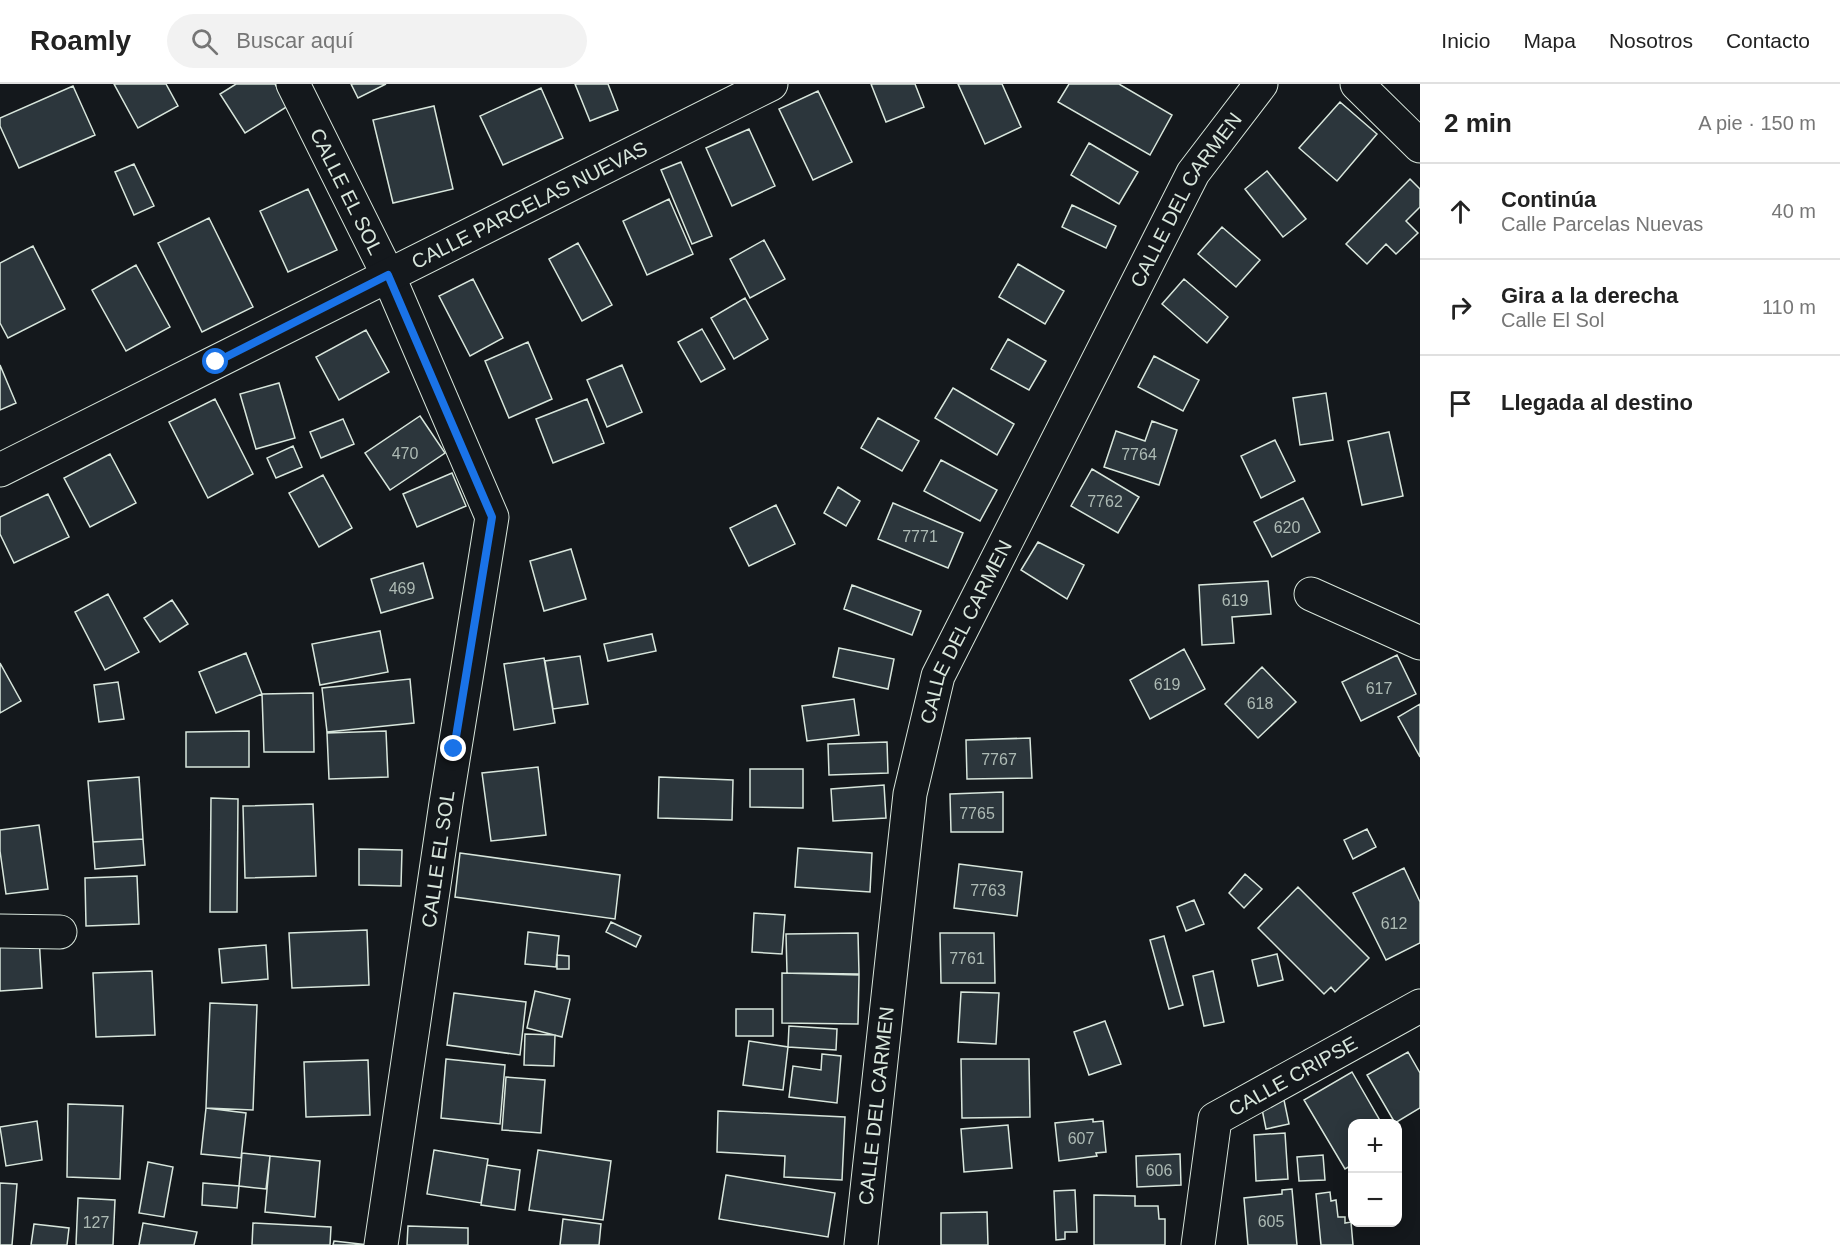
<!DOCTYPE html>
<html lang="es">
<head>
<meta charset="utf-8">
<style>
  :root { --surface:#fff; --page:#f2f2f2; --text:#222; --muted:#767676; --line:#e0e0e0 }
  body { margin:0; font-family:Arial,sans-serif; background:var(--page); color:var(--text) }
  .controls { position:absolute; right:18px; bottom:18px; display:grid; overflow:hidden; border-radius:12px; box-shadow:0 3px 15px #0003 }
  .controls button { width:54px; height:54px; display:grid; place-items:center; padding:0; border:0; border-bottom:2px solid var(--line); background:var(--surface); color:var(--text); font:30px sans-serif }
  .stop { position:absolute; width:18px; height:18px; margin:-14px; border:4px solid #1a73e8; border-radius:50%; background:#fff }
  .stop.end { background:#1a73e8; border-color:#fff; box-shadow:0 2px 6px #0008 }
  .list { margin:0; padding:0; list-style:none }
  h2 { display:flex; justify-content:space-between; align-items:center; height:78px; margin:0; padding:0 24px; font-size:26px }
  h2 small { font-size:20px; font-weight:400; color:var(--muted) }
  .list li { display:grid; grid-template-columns:39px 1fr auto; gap:18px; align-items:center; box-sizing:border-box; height:96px; padding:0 24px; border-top:2px solid var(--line) }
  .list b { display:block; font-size:22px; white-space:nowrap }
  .list p { margin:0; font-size:20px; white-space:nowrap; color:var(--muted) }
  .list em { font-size:20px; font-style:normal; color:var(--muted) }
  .icon { flex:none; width:33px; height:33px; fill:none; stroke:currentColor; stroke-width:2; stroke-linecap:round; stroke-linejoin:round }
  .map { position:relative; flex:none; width:1420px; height:1161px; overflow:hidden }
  header { display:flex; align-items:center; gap:36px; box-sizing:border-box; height:84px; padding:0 30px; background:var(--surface); border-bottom:2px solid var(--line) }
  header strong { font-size:28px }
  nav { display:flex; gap:33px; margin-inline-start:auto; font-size:21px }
  .search { width:420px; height:54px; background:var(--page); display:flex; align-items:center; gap:15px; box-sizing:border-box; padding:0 21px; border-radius:33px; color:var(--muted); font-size:22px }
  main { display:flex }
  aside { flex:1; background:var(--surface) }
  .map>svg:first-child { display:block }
  .building { fill:#2c363c; stroke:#d8e6dc; stroke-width:1.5 }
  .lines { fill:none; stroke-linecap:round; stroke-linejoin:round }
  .minor-casing { stroke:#d8e6dc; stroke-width:35 }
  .minor { stroke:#14181c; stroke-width:33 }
  .route { stroke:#1a73e8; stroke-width:8 }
  .labels { text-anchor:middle; stroke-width:4.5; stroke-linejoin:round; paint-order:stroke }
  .number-label { font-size:16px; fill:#adbab4 }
  .street-label { font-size:20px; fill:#d8e6dc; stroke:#14181c }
</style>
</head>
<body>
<header>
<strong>Roamly</strong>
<div class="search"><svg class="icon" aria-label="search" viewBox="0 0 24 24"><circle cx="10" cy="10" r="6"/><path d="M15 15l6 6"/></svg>Buscar aquí</div>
<nav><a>Inicio</a><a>Mapa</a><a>Nosotros</a><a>Contacto</a></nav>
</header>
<main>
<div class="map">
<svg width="1420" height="1161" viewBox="0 0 1420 1161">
  <rect width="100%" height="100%" fill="#14181c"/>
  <path class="building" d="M 114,0 L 166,0 L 178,22 L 138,44 Z
    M 236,0 L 275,0 L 288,22 L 245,49 L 220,10 Z
    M 351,0 L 386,0 L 358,14 Z
    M 575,0 L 608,0 L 618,26 L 590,37 Z
    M 871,0 L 915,0 L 924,23 L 886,38 Z
    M 958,0 L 1002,0 L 1021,43 L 985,60 Z
    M 1069,0 L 1119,0 L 1172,31 L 1150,71 L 1058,18 Z
    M 73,2 L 95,51 L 19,84 L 0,42 L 0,34 Z
    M 541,4 L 563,54 L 503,81 L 480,32 Z
    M 818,7 L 852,78 L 813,96 L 779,25 Z
    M 1340,18 L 1377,50 L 1337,97 L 1299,64 Z
    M 434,22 L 453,105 L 393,119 L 373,36 Z
    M 749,45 L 775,102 L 732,122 L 706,64 Z
    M 1089,59 L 1138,88 L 1119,120 L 1071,91 Z
    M 681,78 L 712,152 L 692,160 L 661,86 Z
    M 134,80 L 154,122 L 134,131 L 115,88 Z
    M 1267,87 L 1306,135 L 1283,153 L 1245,105 Z
    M 1410,95 L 1420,105 L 1420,123 L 1406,137 L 1418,149 L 1396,170 L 1386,160 L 1367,180 L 1346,160 Z
    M 308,105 L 337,166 L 288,188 L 260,127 Z
    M 669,115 L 693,170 L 647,191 L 623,137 Z
    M 1072,121 L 1116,142 L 1106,164 L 1062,143 Z
    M 209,134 L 253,223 L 202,248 L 158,159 Z
    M 1222,143 L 1260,176 L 1236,203 L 1198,170 Z
    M 764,156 L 785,195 L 750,214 L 730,175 Z
    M 578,159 L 612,221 L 582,237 L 549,175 Z
    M 33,162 L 65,225 L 8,254 L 0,239 L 0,179 Z
    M 1018,180 L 1064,207 L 1045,240 L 999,213 Z
    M 136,181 L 170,243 L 126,267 L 92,206 Z
    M 473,195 L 503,254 L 470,272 L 439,212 Z
    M 1184,195 L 1228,233 L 1207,259 L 1162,220 Z
    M 745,214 L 768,255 L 734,275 L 711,234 Z
    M 702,245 L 725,285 L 701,298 L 678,258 Z
    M 366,246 L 389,288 L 339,316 L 316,273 Z
    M 1008,255 L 1046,277 L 1029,306 L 991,285 Z
    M 528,258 L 552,315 L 509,334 L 485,277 Z
    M 1154,272 L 1199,296 L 1183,327 L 1138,303 Z
    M 0,281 L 16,319 L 0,326 Z
    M 622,281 L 642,328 L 607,343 L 587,296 Z
    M 279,299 L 295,354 L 256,365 L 240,310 Z
    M 953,304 L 1014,340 L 997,371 L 935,334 Z
    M 1326,309 L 1333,356 L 1300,361 L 1293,314 Z
    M 215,315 L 253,390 L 208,414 L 169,338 Z
    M 587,315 L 604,359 L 553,379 L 536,335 Z
    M 420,332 L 445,369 L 390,406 L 365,369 Z
    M 878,334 L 919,357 L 902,387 L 861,364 Z
    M 343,335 L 354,360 L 321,374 L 310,348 Z
    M 1152,337 L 1177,346 L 1159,401 L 1104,383 L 1116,347 L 1145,357 Z
    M 1389,348 L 1403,412 L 1362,421 L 1348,357 Z
    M 1275,356 L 1295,397 L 1261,414 L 1241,372 Z
    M 293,362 L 302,383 L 276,394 L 267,374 Z
    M 110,370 L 136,419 L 90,443 L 64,394 Z
    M 941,376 L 997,406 L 980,437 L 924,407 Z
    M 1092,385 L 1139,413 L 1118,449 L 1071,422 Z
    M 452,389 L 466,422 L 417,443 L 403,410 Z
    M 323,391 L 352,444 L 319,463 L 289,409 Z
    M 838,403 L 860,417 L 846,442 L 824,429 Z
    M 48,410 L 69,453 L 14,479 L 0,450 L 0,433 Z
    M 1303,414 L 1320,448 L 1272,473 L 1254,438 Z
    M 893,419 L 963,449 L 948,484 L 878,455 Z
    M 776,421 L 795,460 L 749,482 L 730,444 Z
    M 1038,458 L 1084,481 L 1067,515 L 1021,486 Z
    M 571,465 L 586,515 L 544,527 L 530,477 Z
    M 423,479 L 433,514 L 381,529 L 371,495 Z
    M 1268,497 L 1271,530 L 1232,533 L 1234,559 L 1202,561 L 1199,501 Z
    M 852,501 L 921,527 L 912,551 L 844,525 Z
    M 108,510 L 139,568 L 105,586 L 75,528 Z
    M 172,516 L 188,540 L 160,558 L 144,534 Z
    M 380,547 L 388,588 L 320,601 L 312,560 Z
    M 652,550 L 656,567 L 608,577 L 604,560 Z
    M 839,564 L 894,575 L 888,605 L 833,593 Z
    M 1184,565 L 1205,605 L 1150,635 L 1130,596 Z
    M 246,569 L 262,610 L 216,629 L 199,588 Z
    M 1397,571 L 1416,610 L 1361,637 L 1342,598 Z
    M 580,572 L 588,620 L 553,625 L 545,577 Z
    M 544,574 L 555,639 L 514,646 L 504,580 Z
    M 0,579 L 21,617 L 0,629 Z
    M 1262,583 L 1296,618 L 1258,654 L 1225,620 Z
    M 410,595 L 414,639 L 327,648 L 322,604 Z
    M 118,598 L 124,635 L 99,638 L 94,601 Z
    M 313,609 L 314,668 L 264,668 L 262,610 Z
    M 854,615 L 859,651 L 807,657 L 802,622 Z
    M 1420,620 L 1420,673 L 1398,633 Z
    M 249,647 L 249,683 L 186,683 L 186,648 Z
    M 386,647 L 388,693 L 329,695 L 327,649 Z
    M 1030,654 L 1032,694 L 967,695 L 966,656 Z
    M 887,658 L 888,689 L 829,691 L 828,660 Z
    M 538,683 L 546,751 L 491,757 L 482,689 Z
    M 750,685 L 803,685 L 803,724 L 750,723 Z
    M 139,693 L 143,755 L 93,758 L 88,697 Z
    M 659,693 L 733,696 L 732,736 L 658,734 Z
    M 884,701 L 886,734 L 833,737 L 831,705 Z
    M 1003,708 L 1003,748 L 951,748 L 950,710 Z
    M 211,714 L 238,715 L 237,828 L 210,828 Z
    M 313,720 L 316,792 L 245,794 L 243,722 Z
    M 39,741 L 48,805 L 6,810 L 0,767 L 0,746 Z
    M 1367,745 L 1376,763 L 1353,775 L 1344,756 Z
    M 143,755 L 145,781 L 95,785 L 93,758 Z
    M 798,764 L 872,769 L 870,808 L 795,803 Z
    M 359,765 L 402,766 L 401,802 L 359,801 Z
    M 460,769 L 620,791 L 615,835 L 455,813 Z
    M 959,780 L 1022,788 L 1017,832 L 954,824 Z
    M 1404,784 L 1420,818 L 1420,859 L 1386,876 L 1353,809 Z
    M 1245,790 L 1262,805 L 1244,824 L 1229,809 Z
    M 137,792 L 139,840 L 86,842 L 85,794 Z
    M 1298,803 L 1369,874 L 1335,908 L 1331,903 L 1324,910 L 1258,844 Z
    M 1194,816 L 1204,840 L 1186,847 L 1177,823 Z
    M 754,829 L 785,831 L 782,870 L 752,868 Z
    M 611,838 L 641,852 L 636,863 L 606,848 Z
    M 367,846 L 369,901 L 292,904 L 289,849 Z
    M 528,848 L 559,852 L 556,883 L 525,880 Z
    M 858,849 L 859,890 L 787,889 L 786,850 Z
    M 940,849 L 994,849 L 995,899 L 941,899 Z
    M 1164,852 L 1183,921 L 1169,925 L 1150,856 Z
    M 39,853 L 42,904 L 0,907 L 0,855 Z
    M 266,861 L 268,895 L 222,899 L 219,865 Z
    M 1277,870 L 1283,896 L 1258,902 L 1252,876 Z
    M 557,871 L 569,872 L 569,885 L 557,885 Z
    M 152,887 L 155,951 L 96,953 L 93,889 Z
    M 1213,887 L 1224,938 L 1204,942 L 1193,892 Z
    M 782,889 L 859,891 L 858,940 L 782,939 Z
    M 535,907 L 570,915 L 562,953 L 527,944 Z
    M 961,908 L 999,909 L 996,960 L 958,958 Z
    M 454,909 L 526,918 L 520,971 L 447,961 Z
    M 210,919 L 257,921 L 253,1026 L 206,1024 Z
    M 736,925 L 773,925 L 773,952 L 736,952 Z
    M 1105,937 L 1121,980 L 1089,991 L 1074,948 Z
    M 789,942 L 837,945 L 836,966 L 788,963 Z
    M 525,950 L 555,951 L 554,982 L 524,981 Z
    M 749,957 L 788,963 L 783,1006 L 743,1001 Z
    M 1408,968 L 1420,989 L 1420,1024 L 1395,1039 L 1367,991 Z
    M 822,970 L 841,972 L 837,1019 L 789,1013 L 793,982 L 821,986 Z
    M 446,975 L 505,981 L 500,1040 L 441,1034 Z
    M 961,975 L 1029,975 L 1030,1033 L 962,1034 Z
    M 368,976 L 370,1031 L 306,1033 L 304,978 Z
    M 1352,988 L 1382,1040 L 1352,1040 L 1352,1081 L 1345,1085 L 1304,1016 Z
    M 506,993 L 545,996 L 541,1049 L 502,1046 Z
    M 1284,1016 L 1289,1040 L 1266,1045 L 1261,1020 Z
    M 68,1020 L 123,1022 L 120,1095 L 67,1093 Z
    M 206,1024 L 246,1029 L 241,1074 L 201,1070 Z
    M 718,1027 L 845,1033 L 842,1096 L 784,1093 L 785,1072 L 717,1068 Z
    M 1093,1035 L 1093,1038 L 1103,1037 L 1106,1068 L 1096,1069 L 1097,1072 L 1059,1077 L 1055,1039 Z
    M 37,1037 L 42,1076 L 6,1082 L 0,1043 Z
    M 1008,1041 L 1012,1084 L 964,1088 L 961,1045 Z
    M 1285,1049 L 1288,1095 L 1256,1097 L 1254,1051 Z
    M 434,1066 L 488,1075 L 481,1119 L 427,1110 Z
    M 538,1066 L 611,1077 L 603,1136 L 529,1126 Z
    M 242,1069 L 270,1072 L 266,1105 L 239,1102 Z
    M 1180,1070 L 1181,1101 L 1137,1103 L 1136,1072 Z
    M 1323,1071 L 1325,1096 L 1299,1097 L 1297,1073 Z
    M 270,1072 L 320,1077 L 315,1133 L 265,1128 Z
    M 148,1078 L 173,1083 L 164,1133 L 139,1129 Z
    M 487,1081 L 520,1086 L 515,1126 L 481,1121 Z
    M 726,1091 L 835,1109 L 828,1153 L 719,1135 Z
    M 0,1099 L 17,1100 L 12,1161 L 0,1161 Z
    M 203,1099 L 239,1102 L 237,1124 L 202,1121 Z
    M 1292,1105 L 1297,1161 L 1248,1161 L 1244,1114 L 1282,1110 L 1282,1106 Z
    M 1075,1106 L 1077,1148 L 1065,1148 L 1065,1155 L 1056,1156 L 1054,1107 Z
    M 1330,1108 L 1331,1117 L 1336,1116 L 1338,1133 L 1345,1133 L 1345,1139 L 1351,1138 L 1353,1161 L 1321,1161 L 1316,1110 Z
    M 1094,1111 L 1135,1112 L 1135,1122 L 1158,1122 L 1159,1135 L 1165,1135 L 1165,1161 L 1094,1161 Z
    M 78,1114 L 115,1116 L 113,1161 L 76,1161 Z
    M 987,1128 L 988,1161 L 941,1161 L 941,1129 Z
    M 563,1135 L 601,1140 L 599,1161 L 560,1161 Z
    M 143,1139 L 197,1148 L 194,1161 L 139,1161 Z
    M 253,1139 L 331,1143 L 330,1161 L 252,1161 Z
    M 34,1140 L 69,1144 L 67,1161 L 31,1161 Z
    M 408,1142 L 468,1144 L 468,1161 L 407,1161 Z
    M 334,1157 L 369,1161 L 333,1161 Z"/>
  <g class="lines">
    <defs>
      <g id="minor">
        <path id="s1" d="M 293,0 L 388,191 L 492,433 L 446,719 L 381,1161"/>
        <path d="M 1357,0 L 1420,62"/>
        <path id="s2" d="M 0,386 L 771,0"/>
        <path d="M 1311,510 L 1420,559"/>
        <path d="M 0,847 L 60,848"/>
        <path id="s3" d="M 861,1161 L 910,710 L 938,592 L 1193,89 L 1261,0"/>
        <path id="s4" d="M 1198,1161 L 1215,1035 L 1420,922"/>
      </g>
    </defs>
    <use href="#minor" class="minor-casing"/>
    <use href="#minor" class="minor"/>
  </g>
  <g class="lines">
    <path class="route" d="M 216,278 L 388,191 L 492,433 L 454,665"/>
  </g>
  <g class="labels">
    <g class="number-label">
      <text x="405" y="375">470</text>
      <text x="1139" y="376">7764</text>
      <text x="1105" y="423">7762</text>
      <text x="1287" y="449">620</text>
      <text x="920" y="458">7771</text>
      <text x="402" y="510">469</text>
      <text x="1235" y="522">619</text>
      <text x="1167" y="606">619</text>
      <text x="1379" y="610">617</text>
      <text x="1260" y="625">618</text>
      <text x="999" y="681">7767</text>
      <text x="977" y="735">7765</text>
      <text x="988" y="812">7763</text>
      <text x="1394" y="845">612</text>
      <text x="967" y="880">7761</text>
      <text x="1081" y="1060">607</text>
      <text x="1159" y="1092">606</text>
      <text x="1271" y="1143">605</text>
      <text x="96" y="1144">127</text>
    </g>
    <g class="street-label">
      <text dy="7" stroke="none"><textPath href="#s1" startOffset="120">CALLE EL SOL</textPath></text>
      <text dy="7" stroke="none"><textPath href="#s3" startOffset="1112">CALLE DEL CARMEN</textPath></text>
      <text dy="7" stroke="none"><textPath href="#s2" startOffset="592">CALLE PARCELAS NUEVAS</textPath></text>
      <text dy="7" stroke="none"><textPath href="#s3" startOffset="626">CALLE DEL CARMEN</textPath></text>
      <text transform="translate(438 775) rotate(-82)" y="7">CALLE EL SOL</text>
      <text dy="7" stroke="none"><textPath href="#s4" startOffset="216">CALLE CRIPSE</textPath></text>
      <text dy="7" stroke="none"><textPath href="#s3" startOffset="140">CALLE DEL CARMEN</textPath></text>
    </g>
  </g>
</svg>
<div class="controls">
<button>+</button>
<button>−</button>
</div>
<div class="stop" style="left:216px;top:278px"></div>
<div class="stop end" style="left:454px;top:665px"></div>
</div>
<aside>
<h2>2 min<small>A pie · 150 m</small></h2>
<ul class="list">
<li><svg class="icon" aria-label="ahead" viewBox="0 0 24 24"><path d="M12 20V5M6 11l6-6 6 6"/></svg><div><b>Continúa</b><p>Calle Parcelas Nuevas</p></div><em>40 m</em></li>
<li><svg class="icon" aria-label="right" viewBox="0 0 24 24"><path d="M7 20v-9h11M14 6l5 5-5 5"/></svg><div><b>Gira a la derecha</b><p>Calle El Sol</p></div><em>110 m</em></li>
<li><svg class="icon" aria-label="arrive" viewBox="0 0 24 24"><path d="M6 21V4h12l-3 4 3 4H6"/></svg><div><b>Llegada al destino</b></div></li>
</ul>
</aside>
</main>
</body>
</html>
